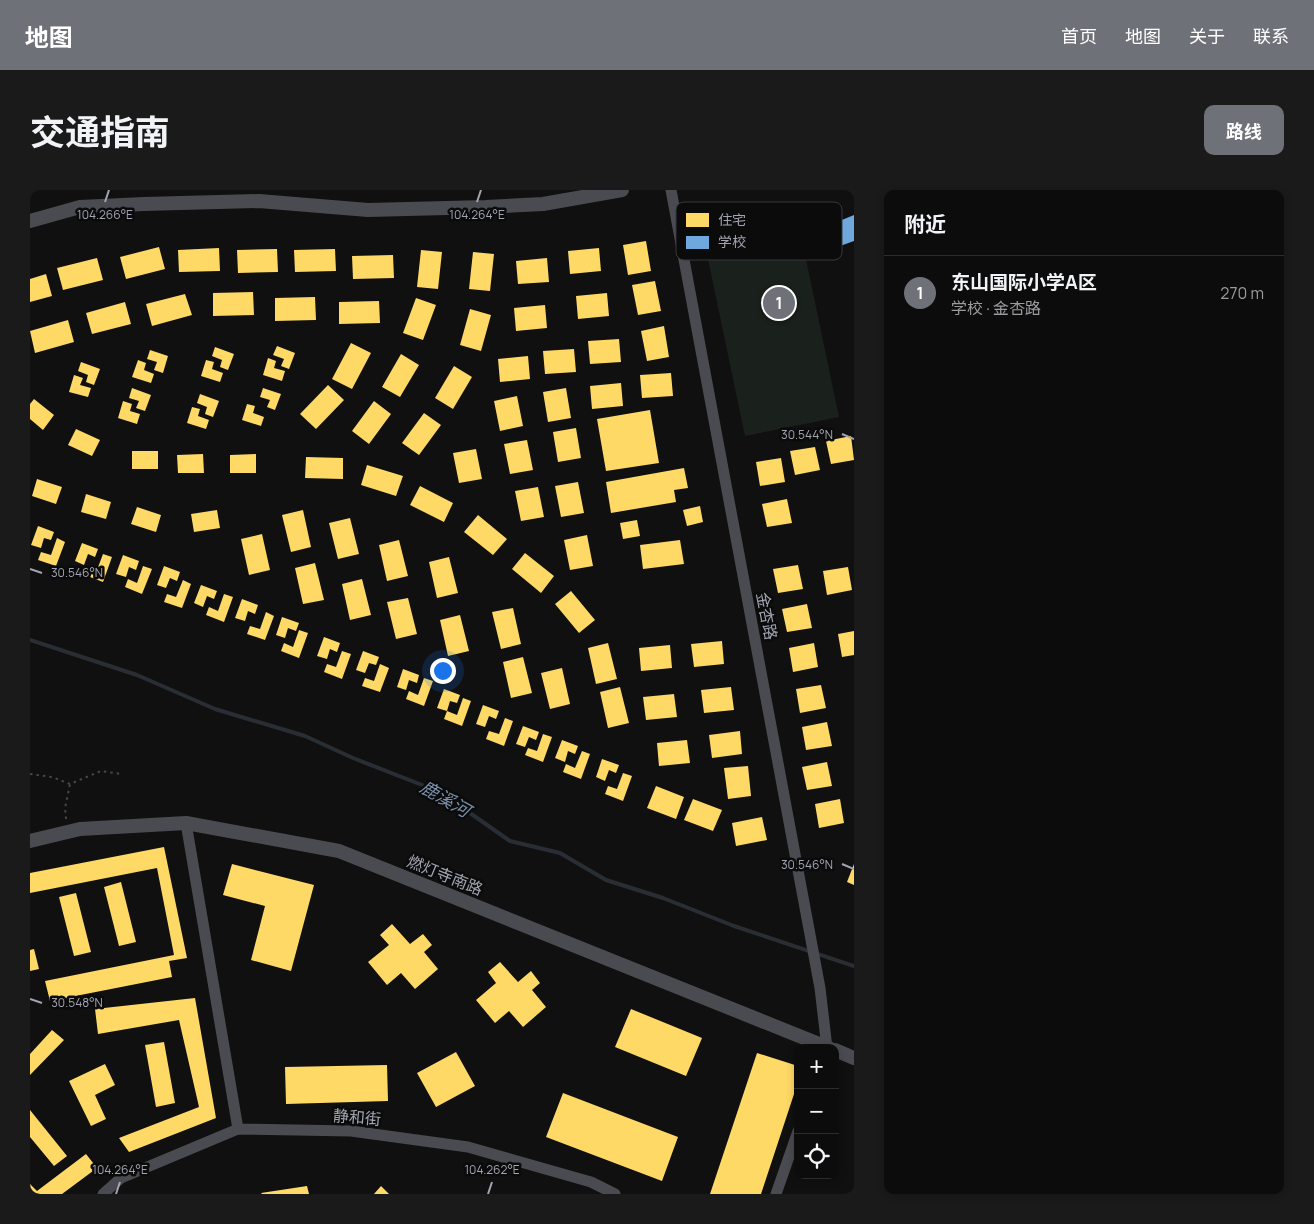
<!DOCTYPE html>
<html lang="zh">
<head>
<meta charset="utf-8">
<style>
  :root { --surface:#0c0c0d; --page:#1a1a1b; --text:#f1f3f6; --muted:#9a9b9d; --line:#2c2c2e; --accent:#6f7179 }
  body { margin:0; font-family:Manrope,"Noto Sans SC",sans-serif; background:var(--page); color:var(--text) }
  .controls { position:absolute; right:15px; bottom:15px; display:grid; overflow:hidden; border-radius:10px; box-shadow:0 2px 8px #0003 }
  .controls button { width:45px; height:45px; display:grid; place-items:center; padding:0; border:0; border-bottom:1px solid var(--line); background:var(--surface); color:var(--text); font:25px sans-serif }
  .you { position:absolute; left:412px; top:480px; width:18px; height:18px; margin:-12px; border:4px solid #fff; border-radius:50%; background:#1a73e8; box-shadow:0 0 0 8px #1a73e833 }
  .badge { display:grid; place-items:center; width:32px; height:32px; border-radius:50%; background:var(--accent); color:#fff; font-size:16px; font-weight:700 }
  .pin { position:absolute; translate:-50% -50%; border:2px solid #fff; box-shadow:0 1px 5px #0006 }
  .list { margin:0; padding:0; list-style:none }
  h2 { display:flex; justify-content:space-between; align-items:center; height:65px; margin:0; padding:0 20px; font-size:21px }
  h2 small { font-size:16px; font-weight:400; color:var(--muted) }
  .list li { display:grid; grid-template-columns:32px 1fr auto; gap:15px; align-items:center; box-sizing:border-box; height:75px; padding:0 20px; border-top:1px solid var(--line) }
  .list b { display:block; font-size:19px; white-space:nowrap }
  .list p { margin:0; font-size:16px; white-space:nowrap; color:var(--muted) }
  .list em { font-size:16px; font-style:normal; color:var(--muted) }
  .icon { flex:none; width:28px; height:28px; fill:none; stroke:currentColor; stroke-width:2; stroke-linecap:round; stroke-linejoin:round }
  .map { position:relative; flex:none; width:824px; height:1004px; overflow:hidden; border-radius:10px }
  header { display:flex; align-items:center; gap:30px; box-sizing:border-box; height:70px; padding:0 25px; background:var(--accent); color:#fff }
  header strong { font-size:24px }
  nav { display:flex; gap:28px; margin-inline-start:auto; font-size:18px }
  .intro { display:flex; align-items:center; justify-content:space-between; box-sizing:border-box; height:120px; padding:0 30px }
  h1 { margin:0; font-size:35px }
  .button { padding:12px 22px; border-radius:10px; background:var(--accent); color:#fff; font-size:18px; font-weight:700 }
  main { display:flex; gap:30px; padding:0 30px }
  aside { flex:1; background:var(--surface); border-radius:10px; box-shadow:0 2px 8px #0003 }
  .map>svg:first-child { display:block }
  .green { fill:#1a201b }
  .homes { fill:#ffd966 }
  .schools { fill:#6fa8dc }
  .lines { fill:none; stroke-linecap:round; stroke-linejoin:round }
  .stream { stroke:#282e34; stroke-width:4 }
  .path { stroke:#46474a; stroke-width:2; stroke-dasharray:2.5 4; stroke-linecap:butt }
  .minor { stroke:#4a4b50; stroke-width:11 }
  .tertiary { stroke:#4a4b50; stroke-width:14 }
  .ticks { fill:none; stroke:#a2a5b1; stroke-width:2 }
  .labels { text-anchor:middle; stroke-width:5; stroke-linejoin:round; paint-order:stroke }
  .street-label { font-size:16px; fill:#a2a5b1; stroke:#0b0b0c }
  .water-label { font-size:18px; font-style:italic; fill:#7b90aa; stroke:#0b0b0c }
  .key { fill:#0b0b0c; stroke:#38393e; stroke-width:1 }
  .key-label { font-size:14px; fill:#a2a5b1 }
  .ticks-label { font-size:12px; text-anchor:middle; fill:#a2a5b1; stroke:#0b0b0c; stroke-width:5; stroke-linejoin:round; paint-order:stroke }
</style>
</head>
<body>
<header>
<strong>地图</strong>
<nav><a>首页</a><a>地图</a><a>关于</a><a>联系</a></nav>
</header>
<div class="intro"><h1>交通指南</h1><a class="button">路线</a></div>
<main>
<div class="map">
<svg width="824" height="1004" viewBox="0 0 824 1004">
  <rect width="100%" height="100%" fill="#101011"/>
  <path class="green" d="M 764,12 L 809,227 L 715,246 L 670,31 Z"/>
  <path class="homes" d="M 616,51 L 621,81 L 598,85 L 593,55 Z
    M 129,57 L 135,79 L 96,89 L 90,67 Z
    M 189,58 L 190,81 L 149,82 L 148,60 Z
    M 569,58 L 571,81 L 540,84 L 538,61 Z
    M 247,59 L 248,82 L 208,83 L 207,60 Z
    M 305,59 L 306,81 L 265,82 L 264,60 Z
    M 391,60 L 412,62 L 408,99 L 387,97 Z
    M 443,62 L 464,64 L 460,101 L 439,99 Z
    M 363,65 L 364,88 L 323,89 L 322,66 Z
    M 67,68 L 73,90 L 33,100 L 27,78 Z
    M 517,68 L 519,92 L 488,94 L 486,71 Z
    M 16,84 L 22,106 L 0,112 L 0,89 Z
    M 625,91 L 631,121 L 608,125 L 602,95 Z
    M 223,102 L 224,125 L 183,126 L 183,103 Z
    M 577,103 L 579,126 L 548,129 L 546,106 Z
    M 155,104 L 162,125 L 122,136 L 116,114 Z
    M 285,107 L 286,130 L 245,131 L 245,108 Z
    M 386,108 L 406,115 L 393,150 L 373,143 Z
    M 349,111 L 350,133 L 309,134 L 309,112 Z
    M 95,112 L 101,134 L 62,144 L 56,123 Z
    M 515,115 L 517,138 L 486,141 L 484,118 Z
    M 440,119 L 461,125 L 451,161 L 430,155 Z
    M 38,130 L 44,152 L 5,163 L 0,141 Z
    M 634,136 L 639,167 L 617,171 L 611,141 Z
    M 589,149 L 591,172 L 560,174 L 558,151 Z
    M 321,153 L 341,163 L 322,199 L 302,189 Z
    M 247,156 L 265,163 L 259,179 L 251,176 L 254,169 L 243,165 Z
    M 185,157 L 204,164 L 198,180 L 190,177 L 192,170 L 182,166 Z
    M 544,159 L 546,182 L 515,184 L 513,161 Z
    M 120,160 L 138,166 L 133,183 L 124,180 L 127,172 L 117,169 Z
    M 371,164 L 389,175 L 370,207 L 352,197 Z
    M 498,166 L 500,189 L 470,192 L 468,169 Z
    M 238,168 L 246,171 L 244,178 L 255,181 L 252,191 L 233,185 Z
    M 108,170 L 116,173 L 114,180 L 124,184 L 121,193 L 102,187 Z
    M 176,170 L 184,172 L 182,179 L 193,183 L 190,192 L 171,186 Z
    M 51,172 L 70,179 L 64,195 L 56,192 L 58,185 L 48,181 Z
    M 424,176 L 442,187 L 423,219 L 405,208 Z
    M 641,183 L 643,206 L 612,208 L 610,185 Z
    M 44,185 L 53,188 L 50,195 L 61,198 L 58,207 L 39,202 Z
    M 591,193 L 593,216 L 562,219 L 560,196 Z
    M 298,195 L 314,210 L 286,239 L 270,224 Z
    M 102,198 L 121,205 L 115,221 L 106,218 L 109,211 L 99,208 Z
    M 233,198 L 251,204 L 245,220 L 237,217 L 240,210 L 230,207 Z
    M 536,198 L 541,228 L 518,232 L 513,202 Z
    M 170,204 L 189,211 L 183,227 L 175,224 L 177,217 L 167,213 Z
    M 487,206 L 493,236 L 470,241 L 464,211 Z
    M 4,209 L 24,225 L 13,240 L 0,229 L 0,214 Z
    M 93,211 L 102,214 L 100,221 L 110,224 L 107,234 L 88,228 Z
    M 344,211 L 361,224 L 339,254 L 322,241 Z
    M 217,214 L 225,216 L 223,223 L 234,227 L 231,236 L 212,230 Z
    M 162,217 L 170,219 L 168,226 L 179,230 L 176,239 L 157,233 Z
    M 620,220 L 629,273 L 576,281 L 567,229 Z
    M 394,223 L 411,235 L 389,265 L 372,253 Z
    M 546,238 L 551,268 L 528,272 L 523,242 Z
    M 46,239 L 70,250 L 62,266 L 38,255 Z
    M 821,246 L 824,270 L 801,274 L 796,251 Z
    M 497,250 L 503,280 L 480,284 L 474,254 Z
    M 785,257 L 790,280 L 765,285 L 760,261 Z
    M 446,259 L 452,289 L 429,293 L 423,263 Z
    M 102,261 L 128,261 L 128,279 L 102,279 Z
    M 173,264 L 174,283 L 148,283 L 147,265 Z
    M 226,264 L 226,283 L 200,283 L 200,265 Z
    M 276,267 L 313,268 L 313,289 L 275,288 Z
    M 751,268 L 755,292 L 730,296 L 726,272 Z
    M 337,275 L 373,286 L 366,306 L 331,295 Z
    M 654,278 L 658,298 L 644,300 L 646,312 L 581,323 L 576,292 Z
    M 7,289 L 32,297 L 26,314 L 2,306 Z
    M 548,292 L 554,323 L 531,327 L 525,296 Z
    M 390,296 L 423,313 L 414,332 L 380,315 Z
    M 508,297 L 514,327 L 491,331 L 485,301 Z
    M 56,304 L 81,312 L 76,329 L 51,322 Z
    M 757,309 L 762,333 L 737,337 L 732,314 Z
    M 670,316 L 673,332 L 657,336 L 653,320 Z
    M 107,317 L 131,325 L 126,342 L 101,334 Z
    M 187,320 L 190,338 L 164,342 L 161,324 Z
    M 273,320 L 281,357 L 261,362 L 252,325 Z
    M 448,325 L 477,349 L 463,365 L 434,342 Z
    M 320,328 L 329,364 L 308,369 L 299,333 Z
    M 607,330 L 610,346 L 593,349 L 590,333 Z
    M 8,336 L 24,342 L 21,350 L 14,348 L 11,358 L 1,355 Z
    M 232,344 L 240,380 L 219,385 L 211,349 Z
    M 557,345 L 563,376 L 540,380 L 534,350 Z
    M 27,348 L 35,352 L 26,376 L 8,370 L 11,362 L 21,365 Z
    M 369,350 L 378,386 L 357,391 L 349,355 Z
    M 650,350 L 654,374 L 613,379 L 610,355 Z
    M 52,353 L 68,359 L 65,367 L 58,364 L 54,375 L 45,371 Z
    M 495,363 L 524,386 L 511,403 L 482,379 Z
    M 73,364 L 82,367 L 73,392 L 55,385 L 58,377 L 67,380 Z
    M 93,365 L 109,371 L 106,380 L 99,377 L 96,387 L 86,384 Z
    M 419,367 L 428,403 L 407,408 L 399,372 Z
    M 285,373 L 294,410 L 273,414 L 265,378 Z
    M 768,375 L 773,399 L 748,403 L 743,379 Z
    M 113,376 L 122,379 L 112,404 L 95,397 L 98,389 L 107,393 Z
    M 134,376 L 150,382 L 147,391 L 140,388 L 136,398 L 127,395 Z
    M 818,377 L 822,400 L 797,405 L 793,381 Z
    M 332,389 L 341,425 L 320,430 L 312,394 Z
    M 153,390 L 161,394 L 152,418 L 134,412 L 137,404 L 146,407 Z
    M 171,395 L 187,401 L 184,409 L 177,406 L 173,417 L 164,413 Z
    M 541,401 L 565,430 L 549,443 L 525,414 Z
    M 194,404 L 203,407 L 194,432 L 176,425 L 179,417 L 188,421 Z
    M 378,408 L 387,444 L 366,449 L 357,412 Z
    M 212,409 L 228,415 L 225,424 L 218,421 L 215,431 L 205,428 Z
    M 777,414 L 782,438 L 757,442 L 752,419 Z
    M 483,418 L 491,454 L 471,459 L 462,422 Z
    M 236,422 L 244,426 L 235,450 L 217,444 L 220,436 L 230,439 Z
    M 430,425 L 439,461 L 418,466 L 410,430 Z
    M 252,427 L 269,433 L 266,441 L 258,438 L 255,448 L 246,445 Z
    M 269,440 L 278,443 L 269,468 L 251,461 L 254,453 L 263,457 Z
    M 824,441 L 824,465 L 812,467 L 808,444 Z
    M 294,447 L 310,453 L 307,462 L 300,459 L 297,469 L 287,466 Z
    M 692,451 L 694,474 L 664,477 L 661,454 Z
    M 578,453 L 587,489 L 566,494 L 558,458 Z
    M 784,453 L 788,477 L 763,482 L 759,458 Z
    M 640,455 L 642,478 L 611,481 L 609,458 Z
    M 312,461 L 321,464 L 312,489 L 294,482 L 297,474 L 306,477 Z
    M 333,461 L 349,467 L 346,475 L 339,473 L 335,483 L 326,480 Z
    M 493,467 L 502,503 L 481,508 L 473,472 Z
    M 350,474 L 359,478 L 350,502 L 332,496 L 335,488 L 344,491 Z
    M 532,478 L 540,514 L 520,519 L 511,483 Z
    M 373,479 L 389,485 L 387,493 L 379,490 L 376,500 L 367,497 Z
    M 394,488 L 403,491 L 394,516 L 376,509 L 379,501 L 388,505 Z
    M 791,495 L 796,518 L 770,523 L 766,499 Z
    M 590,497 L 599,533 L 578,538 L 570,502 Z
    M 701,497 L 704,520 L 674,523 L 671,500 Z
    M 414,499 L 430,505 L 427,513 L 420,511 L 417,521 L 407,518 Z
    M 644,504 L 647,527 L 616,530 L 613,507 Z
    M 433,508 L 441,511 L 432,536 L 414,529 L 417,521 L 427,525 Z
    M 453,515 L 469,521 L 466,529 L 459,526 L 455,537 L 446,534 Z
    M 475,528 L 483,531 L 474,556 L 456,549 L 459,541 L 469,544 Z
    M 797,532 L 802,556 L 776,560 L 772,537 Z
    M 493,536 L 509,542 L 506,550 L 499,547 L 495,557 L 486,554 Z
    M 710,541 L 712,564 L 682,568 L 679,545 Z
    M 513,544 L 522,547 L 513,572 L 495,565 L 498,558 L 507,561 Z
    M 532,550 L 548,556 L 545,564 L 538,561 L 535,572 L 525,568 Z
    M 657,550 L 660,573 L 629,576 L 627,553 Z
    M 552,561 L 560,564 L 551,589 L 533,582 L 536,574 L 545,578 Z
    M 572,569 L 589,575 L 586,583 L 579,580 L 575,591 L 566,587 Z
    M 797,572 L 802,596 L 777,600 L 772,577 Z
    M 718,576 L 721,606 L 698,609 L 694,578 Z
    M 593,583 L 602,586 L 593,611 L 575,604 L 578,596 L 587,599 Z
    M 626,596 L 654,607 L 646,629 L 617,618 Z
    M 663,609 L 692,620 L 683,641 L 654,630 Z
    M 810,609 L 814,633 L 789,638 L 785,614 Z
    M 732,627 L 737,650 L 706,656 L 702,633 Z
    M 134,657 L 157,768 L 139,771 L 142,787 L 20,811 L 15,791 L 144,765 L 127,678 L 0,703 L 0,683 Z
    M 202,674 L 284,695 L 261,781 L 221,770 L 235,716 L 193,705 Z
    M 824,674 L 824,695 L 817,692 Z
    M 91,692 L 106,752 L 89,756 L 74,697 Z
    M 46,703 L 61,762 L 44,766 L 29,707 Z
    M 362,734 L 380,754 L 393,744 L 402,755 L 394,762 L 408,779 L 385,799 L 371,783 L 357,795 L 338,772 L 359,755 L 350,745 Z
    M 4,759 L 9,779 L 0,781 L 0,760 Z
    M 470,772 L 488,792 L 501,781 L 510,793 L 502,800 L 516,817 L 493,837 L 479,821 L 465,833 L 446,810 L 466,793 L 458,782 Z
    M 165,808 L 186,928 L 99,962 L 89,948 L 169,917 L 149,830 L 68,844 L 65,819 Z
    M 601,819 L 672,848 L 656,886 L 585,857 Z
    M 22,840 L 34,850 L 0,885 L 0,864 Z
    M 134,852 L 145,913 L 126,917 L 115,855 Z
    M 426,862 L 445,896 L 406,917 L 387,883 Z
    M 727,863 L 768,876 L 768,892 L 731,1004 L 680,1004 Z
    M 75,874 L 85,895 L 65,905 L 76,929 L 61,936 L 39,891 Z
    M 357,875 L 358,911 L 256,914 L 255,877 Z
    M 533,903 L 648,947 L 632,991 L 516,947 Z
    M 0,920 L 37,966 L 24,976 L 0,947 Z
    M 56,964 L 67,978 L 32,1004 L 0,1004 L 0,994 L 7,1001 Z
    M 277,996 L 279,1004 L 232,1004 L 231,1003 Z
    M 351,996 L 359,1004 L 344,1004 Z"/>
  <path class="schools" d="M 824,25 L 824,51 L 810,56 L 802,34 Z"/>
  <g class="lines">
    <path class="stream" d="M 0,450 L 107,485 L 185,519 L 275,546 L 323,568 L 410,602 L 480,651 L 530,663 L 576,690 L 633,708 L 704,736 L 824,776"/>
    <path class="path" d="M 0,584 L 22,587 L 40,594 L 71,581 L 91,584
      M 36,629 L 35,618 L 40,594"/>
    <path class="minor" d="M 641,0 L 790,798 L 797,858
      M 156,633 L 208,939
      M 73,1004 L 91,988 L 208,939 L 321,941 L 438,957 L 561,992 L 585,1004
      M 746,1004 L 768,941"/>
    <path class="tertiary" d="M 0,31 L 50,17 L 114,14 L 229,11 L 338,20 L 456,17 L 513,14 L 592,0
      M 0,651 L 50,639 L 156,633 L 309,661 L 799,858
      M 805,860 L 824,868"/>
  </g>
  <path class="ticks" d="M 75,12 L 79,0M 447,12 L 451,0M 812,244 L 824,249M 0,379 L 12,383M 812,674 L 824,679M 0,809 L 12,813M 86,1004 L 90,992M 458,1004 L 462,992"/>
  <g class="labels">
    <g class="street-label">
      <text transform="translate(737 426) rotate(79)" y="6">金杏路</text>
      <text transform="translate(415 685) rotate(22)" y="6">燃灯寺南路</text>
      <text transform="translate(327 927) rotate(5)" y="6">静和街</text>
    </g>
    <g class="water-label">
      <text transform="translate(415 609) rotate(30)" y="6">鹿溪河</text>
    </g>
  </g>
  <rect x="646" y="12" width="166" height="58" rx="8" class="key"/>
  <rect x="656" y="23" width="23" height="14" fill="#ffd966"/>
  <rect x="656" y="46" width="23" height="13" fill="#6fa8dc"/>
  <g class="key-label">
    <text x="688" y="35">住宅</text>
    <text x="688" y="57">学校</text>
  </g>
  <g class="ticks-label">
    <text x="75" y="29">104.266°E</text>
    <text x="447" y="29">104.264°E</text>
    <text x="777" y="249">30.544°N</text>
    <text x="47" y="387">30.546°N</text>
    <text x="777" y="679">30.546°N</text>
    <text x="47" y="817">30.548°N</text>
    <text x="90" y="984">104.264°E</text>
    <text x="462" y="984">104.262°E</text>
  </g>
</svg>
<div class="controls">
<button>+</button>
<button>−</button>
<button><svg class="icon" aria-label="locate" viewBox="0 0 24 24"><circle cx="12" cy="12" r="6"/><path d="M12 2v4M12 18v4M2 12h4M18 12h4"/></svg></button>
</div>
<div class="you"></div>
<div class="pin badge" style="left:749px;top:113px">1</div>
</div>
<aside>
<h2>附近<small></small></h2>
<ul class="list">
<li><span class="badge">1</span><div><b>东山国际小学A区</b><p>学校 · 金杏路</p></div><em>270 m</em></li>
</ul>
</aside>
</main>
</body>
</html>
